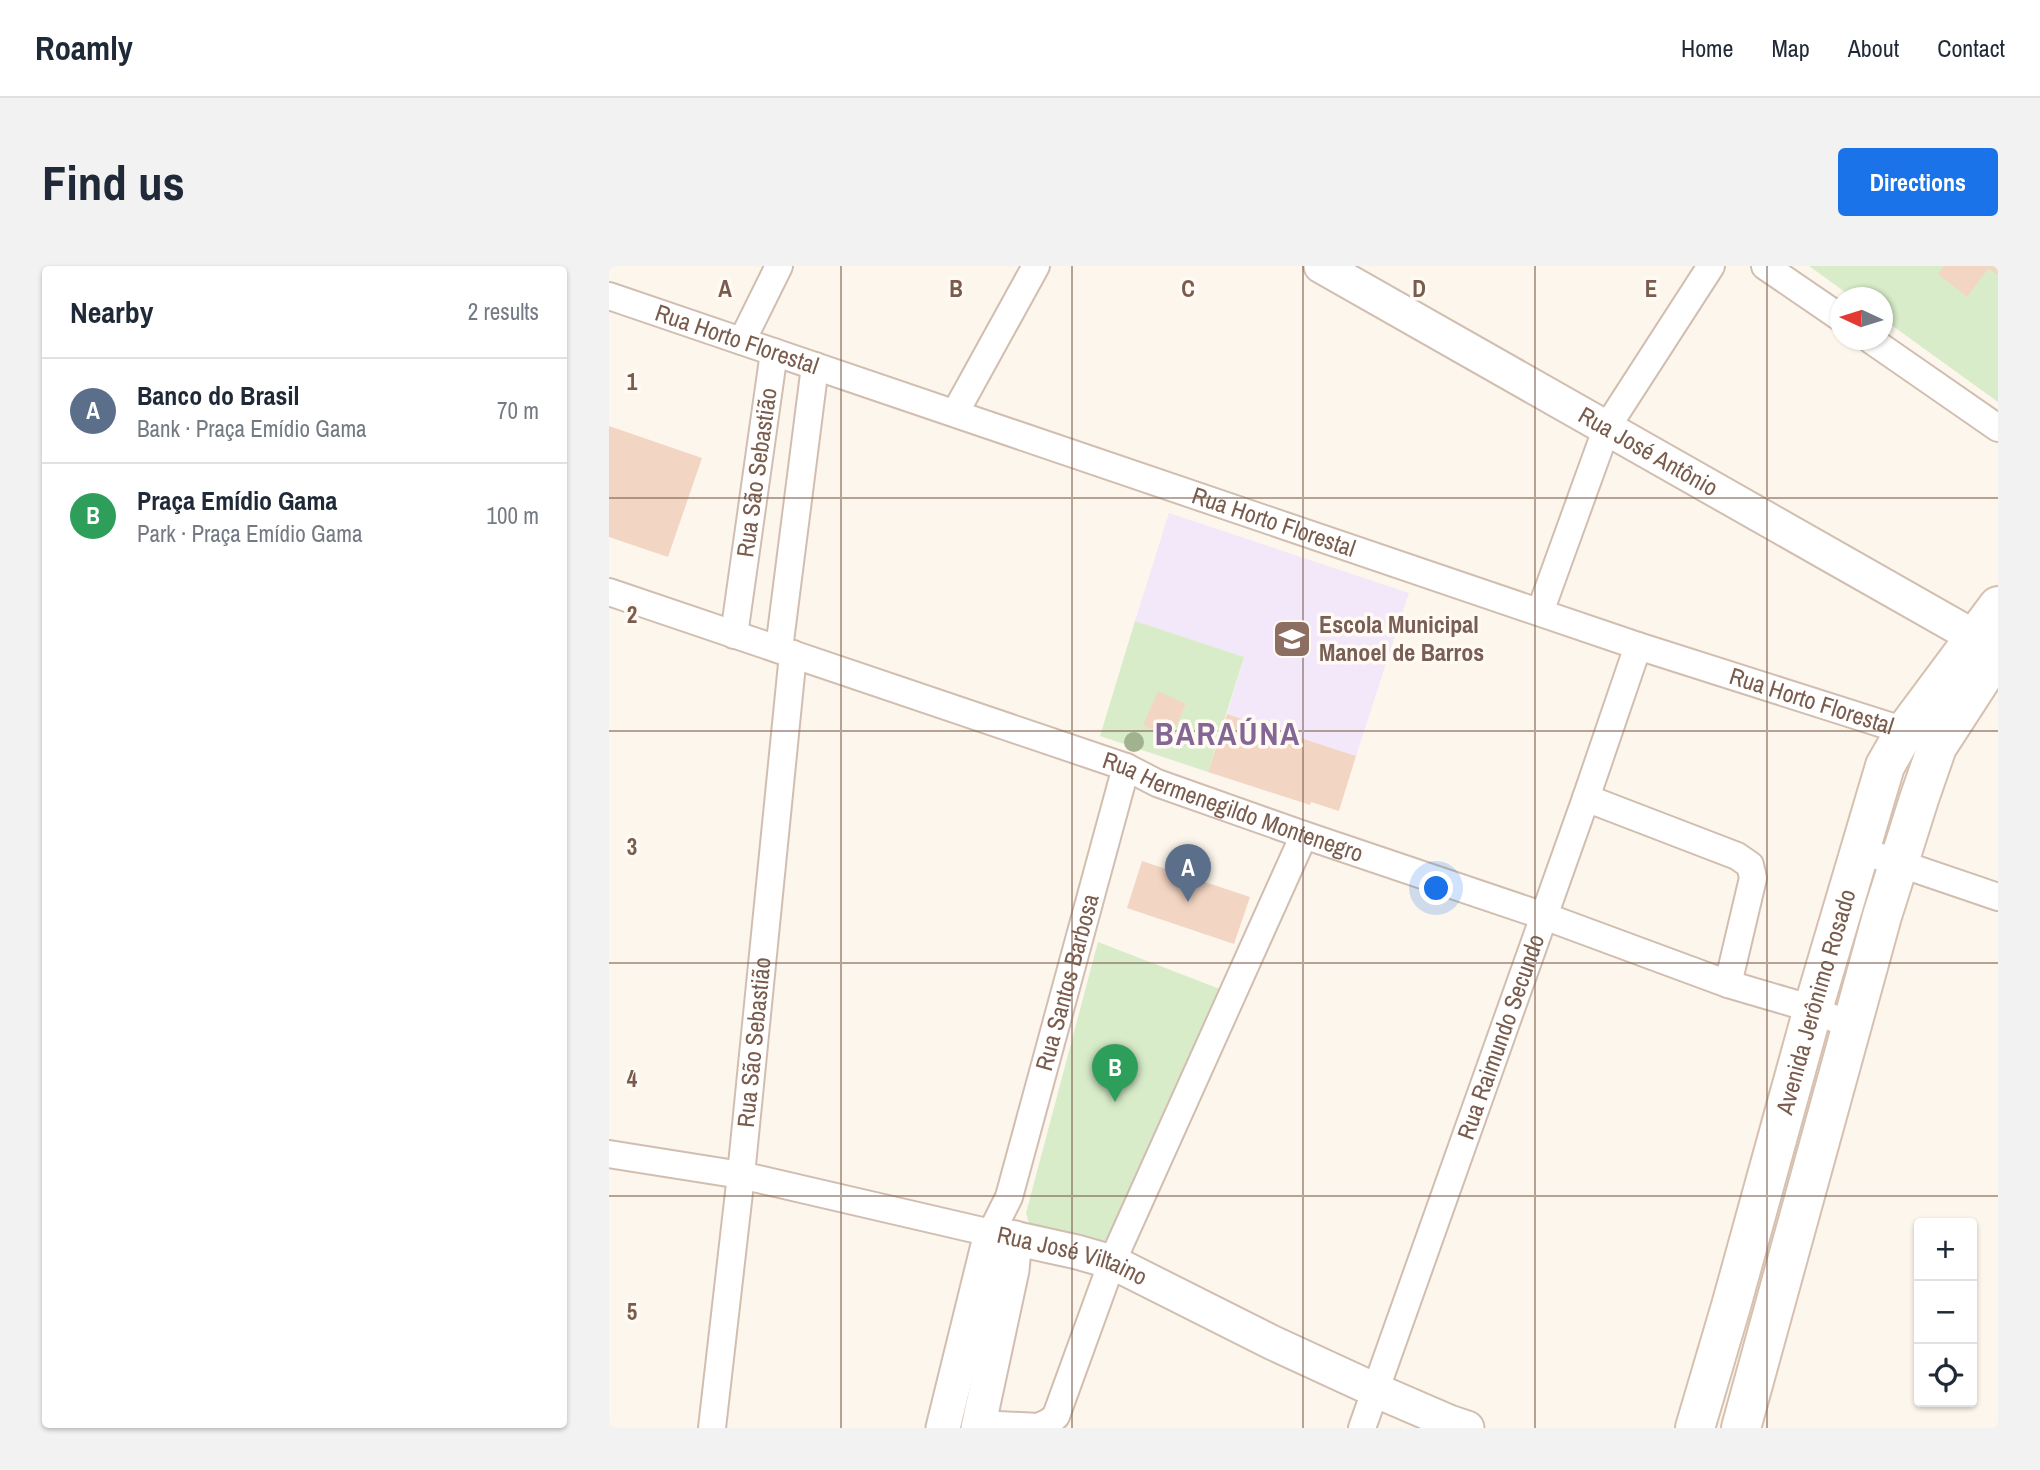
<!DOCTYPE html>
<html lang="en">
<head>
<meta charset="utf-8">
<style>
  :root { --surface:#fff; --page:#f2f2f3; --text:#1f2937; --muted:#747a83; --line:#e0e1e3; --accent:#1a73e8 }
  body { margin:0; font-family:"Archivo Narrow",sans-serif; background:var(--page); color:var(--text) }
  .controls { position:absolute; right:21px; bottom:21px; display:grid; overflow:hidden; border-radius:7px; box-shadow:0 2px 5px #0004 }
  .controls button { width:63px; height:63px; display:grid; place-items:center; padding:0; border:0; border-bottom:2px solid var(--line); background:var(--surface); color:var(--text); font:35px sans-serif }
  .compass { position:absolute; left:1221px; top:21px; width:63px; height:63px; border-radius:50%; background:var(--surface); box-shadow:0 2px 5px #0004; rotate:274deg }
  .you { position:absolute; left:828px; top:623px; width:24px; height:24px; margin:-18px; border:5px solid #fff; border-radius:50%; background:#1a73e8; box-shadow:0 0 0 10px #1a73e833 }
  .badge { display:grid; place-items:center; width:46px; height:46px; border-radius:50%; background:var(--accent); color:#fff; font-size:23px; font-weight:700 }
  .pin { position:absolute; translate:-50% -58px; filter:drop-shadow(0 2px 4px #0008) }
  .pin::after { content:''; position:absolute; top:37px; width:24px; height:21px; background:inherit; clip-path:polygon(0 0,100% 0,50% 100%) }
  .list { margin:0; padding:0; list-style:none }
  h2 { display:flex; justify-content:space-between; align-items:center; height:91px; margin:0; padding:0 28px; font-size:30px }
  h2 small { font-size:23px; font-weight:400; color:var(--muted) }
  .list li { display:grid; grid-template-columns:46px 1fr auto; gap:21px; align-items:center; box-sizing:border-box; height:105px; padding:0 28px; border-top:2px solid var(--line) }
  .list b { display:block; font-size:26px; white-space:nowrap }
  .list p { margin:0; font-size:23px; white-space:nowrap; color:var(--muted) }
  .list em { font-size:23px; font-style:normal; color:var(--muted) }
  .icon { flex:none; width:38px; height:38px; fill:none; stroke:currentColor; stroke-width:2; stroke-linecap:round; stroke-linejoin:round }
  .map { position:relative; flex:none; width:1389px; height:1162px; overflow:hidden; border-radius:7px }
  header { display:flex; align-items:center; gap:42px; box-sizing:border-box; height:98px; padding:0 35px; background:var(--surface); border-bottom:2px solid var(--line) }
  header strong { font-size:33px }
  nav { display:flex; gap:38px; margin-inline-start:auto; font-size:24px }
  .intro { display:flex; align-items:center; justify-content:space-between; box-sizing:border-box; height:168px; padding:0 42px }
  h1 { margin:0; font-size:49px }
  .button { padding:18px 32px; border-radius:7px; background:var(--accent); color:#fff; font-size:24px; font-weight:700 }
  main { display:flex; gap:42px; padding:0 42px }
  aside { flex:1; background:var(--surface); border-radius:7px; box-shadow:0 2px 5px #0004 }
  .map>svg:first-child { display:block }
  .education { fill:#f3e8fa }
  .green { fill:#d8ecc9; fill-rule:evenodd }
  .building { fill:#f3d5c3 }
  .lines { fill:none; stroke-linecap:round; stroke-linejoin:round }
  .minor-casing { stroke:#d1beb0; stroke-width:30 }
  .tertiary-casing { stroke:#d1beb0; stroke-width:37 }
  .secondary-casing { stroke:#d6c0b0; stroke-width:42 }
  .minor { stroke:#fff; stroke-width:26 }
  .tertiary { stroke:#fff; stroke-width:33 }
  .secondary { stroke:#fff; stroke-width:38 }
  .tree { fill:#a0b28e }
  .grid { fill:none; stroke:#7a5c4d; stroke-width:2; stroke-opacity:0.55 }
  .labels { text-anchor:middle; stroke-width:7; stroke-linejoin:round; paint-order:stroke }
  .street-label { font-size:24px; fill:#7a5c4d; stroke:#fffaf3 }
  .education-label { font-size:24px; font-weight:bold; fill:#785e54; stroke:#fffaf3; text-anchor:start }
  .district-label { font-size:32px; font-weight:bold; letter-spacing:2px; fill:#846695; stroke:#fffaf3 }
  .grid-label { font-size:23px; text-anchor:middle; font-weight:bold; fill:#7a5c4d; stroke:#fffaf3; stroke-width:7; stroke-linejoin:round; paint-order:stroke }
</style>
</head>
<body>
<header>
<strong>Roamly</strong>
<nav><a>Home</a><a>Map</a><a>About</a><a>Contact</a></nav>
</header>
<div class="intro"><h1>Find us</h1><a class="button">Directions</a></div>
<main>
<aside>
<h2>Nearby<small>2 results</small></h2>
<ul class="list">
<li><span class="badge" style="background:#5c6f8a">A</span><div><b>Banco do Brasil</b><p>Bank · Praça Emídio Gama</p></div><em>70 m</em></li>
<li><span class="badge" style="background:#2e9e5b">B</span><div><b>Praça Emídio Gama</b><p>Park · Praça Emídio Gama</p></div><em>100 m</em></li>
</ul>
</aside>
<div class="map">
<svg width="1389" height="1162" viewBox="0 0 1389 1162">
  <rect width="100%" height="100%" fill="#fdf6ec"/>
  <path class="education" d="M 560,247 L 800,327 L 747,490 L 618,448 L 635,391 L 526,355 Z"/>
  <path class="green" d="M 1200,0 L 1389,0 L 1389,136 L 1274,53 L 1274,32 L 1243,31 Z
    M 526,355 L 635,391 L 599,506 L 491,470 ZM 549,426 L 577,438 L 562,471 Z
    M 489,676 L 616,725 L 505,970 L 488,978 L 430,966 L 420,957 L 417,947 Z"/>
  <path class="building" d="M 1335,0 L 1389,0 L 1389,9 L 1379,3 L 1358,31 L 1329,8 Z
    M 0,160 L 93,192 L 59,291 L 0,271 Z
    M 549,425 L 577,438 L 562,472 L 534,459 Z
    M 618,448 L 747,490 L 730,545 L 702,536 L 701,539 L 599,506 Z
    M 533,595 L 641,631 L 625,678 L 518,642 Z"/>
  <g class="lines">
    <defs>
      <g id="minor">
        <path d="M 1156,0 L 1232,52"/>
        <path id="s1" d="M 0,30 L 1029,380 L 1296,465 L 1308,471"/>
        <path d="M 1262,74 L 1389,162"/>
        <path d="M 133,75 L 170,0"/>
        <path d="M 346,147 L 427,0"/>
        <path id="s2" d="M 0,326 L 517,501 L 548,517 L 695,569 L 935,650 L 1119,718 L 1204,743 L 1244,761"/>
        <path d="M 931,346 L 998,161 L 1102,0"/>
        <path id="s3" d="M 125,369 L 165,86"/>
        <path d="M 170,383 L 206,100"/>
        <path d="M 977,532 L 1128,590 L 1141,599 L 1144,612 L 1119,718"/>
        <path d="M 1251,584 L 1389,631"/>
        <path id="s4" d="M 0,888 L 132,909 L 382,967 L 400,931 L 517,501"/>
        <path d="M 370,1158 L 430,1161 L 440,1156 L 447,1150 L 503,996 L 695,569"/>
        <path id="s5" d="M 103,1162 L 132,909 L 184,388"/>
        <path id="s6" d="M 753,1162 L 977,532 L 1029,380"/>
      </g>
      <g id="tertiary">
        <path id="s7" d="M 712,0 L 1348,361 C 1361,371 1373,373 1389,373"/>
        <path id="s8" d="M 334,1162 L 382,967 L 468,986 L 503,996 L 662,1076 L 766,1124 L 840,1156 L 858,1162"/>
        <path d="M 369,1162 L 403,1004 L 406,972"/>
      </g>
      <g id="secondary">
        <path id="s9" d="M 1086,1162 L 1122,1040 L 1204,743 L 1276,500 L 1296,465 L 1389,340"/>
        <path d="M 1132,1162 L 1273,650 L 1310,533 L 1328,481 L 1374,410 L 1389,391"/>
      </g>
    </defs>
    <use href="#minor" class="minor-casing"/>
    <use href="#tertiary" class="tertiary-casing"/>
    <use href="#secondary" class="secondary-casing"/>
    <use href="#minor" class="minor"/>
    <use href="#tertiary" class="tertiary"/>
    <use href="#secondary" class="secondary"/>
  </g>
  <circle class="tree" cx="525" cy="476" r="10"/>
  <path class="grid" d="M 232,0 L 232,1162M 463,0 L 463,1162M 694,0 L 694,1162M 926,0 L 926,1162M 1158,0 L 1158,1162M 0,232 L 1389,232M 0,465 L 1389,465M 0,697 L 1389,697M 0,930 L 1389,930"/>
  <defs>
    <symbol id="school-square" viewBox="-11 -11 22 22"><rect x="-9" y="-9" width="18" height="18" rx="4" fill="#8d6e63" stroke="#fffaf3"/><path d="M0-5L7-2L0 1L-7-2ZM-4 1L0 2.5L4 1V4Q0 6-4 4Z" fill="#fff"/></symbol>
  </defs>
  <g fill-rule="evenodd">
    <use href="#school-square" x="661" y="351" width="44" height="44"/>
  </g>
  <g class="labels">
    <g class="street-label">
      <text dy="8" stroke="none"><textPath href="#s1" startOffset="135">Rua Horto Florestal</textPath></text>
      <text dy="8" stroke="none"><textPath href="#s7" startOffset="376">Rua José Antônio</textPath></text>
      <text dy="8" stroke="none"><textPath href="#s3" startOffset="164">Rua São Sebastião</textPath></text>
      <text dy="8" stroke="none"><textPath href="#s1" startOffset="702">Rua Horto Florestal</textPath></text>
      <text dy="8" stroke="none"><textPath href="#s1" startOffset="1269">Rua Horto Florestal</textPath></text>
      <text dy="8" stroke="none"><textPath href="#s2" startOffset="660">Rua Hermenegildo Montenegro</textPath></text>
      <text dy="8" stroke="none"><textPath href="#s4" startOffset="653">Rua Santos Barbosa</textPath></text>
      <text dy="8" stroke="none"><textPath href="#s9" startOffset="443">Avenida Jerônimo Rosado</textPath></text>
      <text dy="8" stroke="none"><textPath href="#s6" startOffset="415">Rua Raimundo Secundo</textPath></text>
      <text dy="8" stroke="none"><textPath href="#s5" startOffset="388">Rua São Sebastião</textPath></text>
      <text dy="8" stroke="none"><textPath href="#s8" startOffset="285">Rua José Viltaino</textPath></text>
    </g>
    <g class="education-label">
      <text x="710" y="367">Escola Municipal<tspan x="710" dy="28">Manoel de Barros</tspan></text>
    </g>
    <g class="district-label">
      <text x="619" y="479">BARAÚNA</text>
    </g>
  </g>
  <g class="grid-label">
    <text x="116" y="31">A</text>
    <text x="347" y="31">B</text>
    <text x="579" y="31">C</text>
    <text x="810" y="31">D</text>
    <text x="1042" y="31">E</text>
    <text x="23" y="124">1</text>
    <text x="23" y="357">2</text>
    <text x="23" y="589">3</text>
    <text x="23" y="821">4</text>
    <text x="23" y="1054">5</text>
  </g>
</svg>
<div class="controls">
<button>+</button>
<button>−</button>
<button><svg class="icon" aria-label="locate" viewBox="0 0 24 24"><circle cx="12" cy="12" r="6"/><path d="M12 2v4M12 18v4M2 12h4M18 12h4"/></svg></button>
</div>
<svg class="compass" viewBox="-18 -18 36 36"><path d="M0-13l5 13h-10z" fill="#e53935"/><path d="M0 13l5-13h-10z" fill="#747a83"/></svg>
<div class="you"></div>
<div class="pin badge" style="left:579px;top:636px;background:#5c6f8a">A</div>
<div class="pin badge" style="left:506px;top:836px;background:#2e9e5b">B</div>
</div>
</main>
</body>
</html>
